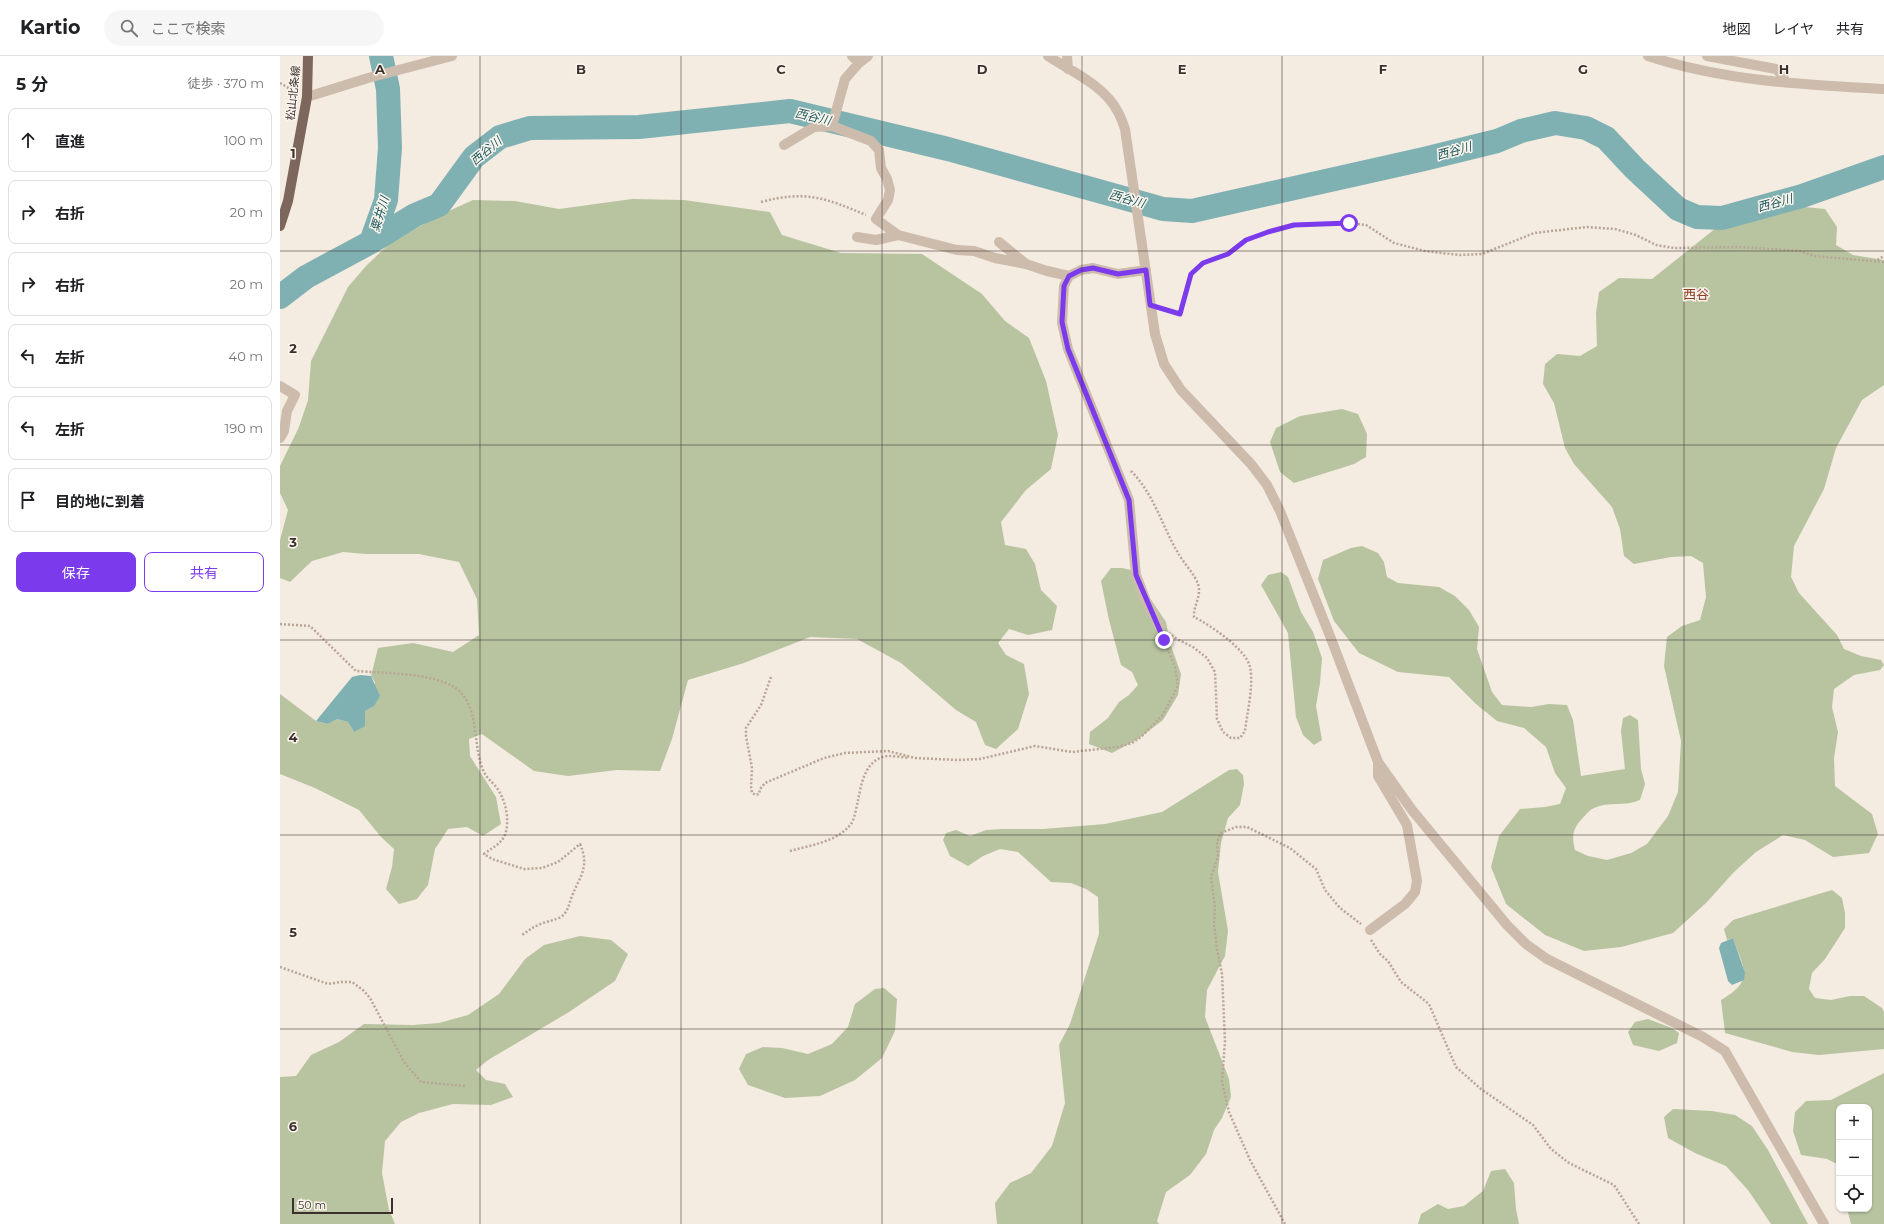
<!DOCTYPE html>
<html lang="ja">
<head>
<meta charset="utf-8">
<style>
  :root { --surface:#fff; --page:#f6f6f6; --text:#202124; --muted:#757577; --line:#e0e0e0; --accent:#7c3aed }
  body { margin:0; font-family:Montserrat,"Noto Sans JP",sans-serif; background:var(--page); color:var(--text) }
  .controls { position:absolute; right:12px; bottom:12px; display:grid; overflow:hidden; border-radius:8px; box-shadow:0 1px 3px #0004 }
  .controls button { width:36px; height:36px; display:grid; place-items:center; padding:0; border:0; border-bottom:1px solid var(--line); background:var(--surface); color:var(--text); font:20px sans-serif }
  .scale { position:absolute; left:12px; bottom:10px; width:101px; box-sizing:border-box; padding-left:4px; border:2px solid #3b302b; border-top:0; font-size:11px; line-height:14px; white-space:nowrap; color:#3b302b; -webkit-text-stroke:3px #fbf5ee; paint-order:stroke }
  .stop { position:absolute; width:12px; height:12px; margin:-9px; border:3px solid #7c3aed; border-radius:50%; background:#fff }
  .stop.end { background:#7c3aed; border-color:#fff; box-shadow:0 1px 4px #0008 }
  .list { margin:0; padding:0; list-style:none }
  h2 { display:flex; justify-content:space-between; align-items:center; height:52px; margin:0; padding:0 16px; font-size:17px }
  h2 small { font-size:13px; font-weight:400; color:var(--muted) }
  .list li { display:grid; grid-template-columns:26px 1fr auto; gap:12px; align-items:center; box-sizing:border-box; height:64px; margin:0 8px 8px; padding:0 8px; border:1px solid var(--line); border-radius:8px }
  .list b { display:block; font-size:15px; white-space:nowrap }
  .list em { font-size:13px; font-style:normal; color:var(--muted) }
  .actions { display:flex; gap:8px; padding:12px 16px }
  .actions a { flex:1; padding:9px 0; border:1px solid var(--accent); border-radius:8px; text-align:center; font-size:14px; color:var(--accent) }
  .actions .main { background:var(--accent); color:#fff }
  .icon { flex:none; width:22px; height:22px; fill:none; stroke:currentColor; stroke-width:2; stroke-linecap:round; stroke-linejoin:round }
  .map { position:relative; flex:none; width:1604px; height:1168px; overflow:hidden }
  header { display:flex; align-items:center; gap:24px; box-sizing:border-box; height:56px; padding:0 20px; background:var(--surface); border-bottom:1px solid var(--line) }
  header strong { font-size:19px }
  nav { display:flex; gap:22px; margin-inline-start:auto; font-size:14px }
  .search { width:280px; height:36px; background:var(--page); display:flex; align-items:center; gap:10px; box-sizing:border-box; padding:0 14px; border-radius:22px; color:var(--muted); font-size:15px }
  main { display:flex }
  aside { flex:1; background:var(--surface) }
  .map>svg:first-child { display:block }
  .green { fill:#b8c4a0 }
  .water { fill:#7fb0b2 }
  .lines { fill:none; stroke-linecap:round; stroke-linejoin:round }
  .river { stroke:#7fb0b2; stroke-width:24 }
  .path { stroke:#b9a596; stroke-width:2.5; stroke-dasharray:2 2; stroke-linecap:butt }
  .street { stroke:#cdbbac; stroke-width:10 }
  .primary { stroke:#7d675c; stroke-width:10 }
  .route { stroke:#7c3aed; stroke-width:5 }
  .grid { fill:none; stroke:#3b302b; stroke-width:1; stroke-opacity:0.55 }
  .labels { text-anchor:middle; stroke-width:3; stroke-linejoin:round; paint-order:stroke }
  .street-label { font-size:11px; fill:#3b302b; stroke:#fbf5ee }
  .water-label { font-size:12px; font-style:italic; fill:#1f5a5e; stroke:#fbf5ee }
  .quarter-label { font-size:13px; fill:#8c3b22; stroke:#fbf5ee }
  .grid-label { font-size:13px; text-anchor:middle; font-weight:bold; fill:#3b302b; stroke:#fbf5ee; stroke-width:3; stroke-linejoin:round; paint-order:stroke }
</style>
</head>
<body>
<header>
<strong>Kartio</strong>
<div class="search"><svg class="icon" aria-label="search" viewBox="0 0 24 24"><circle cx="10" cy="10" r="6"/><path d="M15 15l6 6"/></svg>ここで検索</div>
<nav><a>地図</a><a>レイヤ</a><a>共有</a></nav>
</header>
<main>
<aside>
<h2>5 分<small>徒歩 · 370 m</small></h2>
<ul class="list">
<li><svg class="icon" aria-label="ahead" viewBox="0 0 24 24"><path d="M12 20V5M6 11l6-6 6 6"/></svg><div><b>直進</b></div><em>100 m</em></li>
<li><svg class="icon" aria-label="right" viewBox="0 0 24 24"><path d="M7 20v-9h11M14 6l5 5-5 5"/></svg><div><b>右折</b></div><em>20 m</em></li>
<li><svg class="icon" aria-label="right" viewBox="0 0 24 24"><path d="M7 20v-9h11M14 6l5 5-5 5"/></svg><div><b>右折</b></div><em>20 m</em></li>
<li><svg class="icon" aria-label="left" viewBox="0 0 24 24"><path d="M17 20v-9H6M10 6l-5 5 5 5"/></svg><div><b>左折</b></div><em>40 m</em></li>
<li><svg class="icon" aria-label="left" viewBox="0 0 24 24"><path d="M17 20v-9H6M10 6l-5 5 5 5"/></svg><div><b>左折</b></div><em>190 m</em></li>
<li><svg class="icon" aria-label="arrive" viewBox="0 0 24 24"><path d="M6 21V4h12l-3 4 3 4H6"/></svg><div><b>目的地に到着</b></div></li>
</ul>
<div class="actions"><a class="main">保存</a><a>共有</a></div>
</aside>
<div class="map">
<svg width="1604" height="1168" viewBox="0 0 1604 1168">
  <rect width="100%" height="100%" fill="#f4ebe1"/>
  <path class="green" d="M 352,143 L 404,144 L 490,156 L 502,179 L 561,197 L 642,198 L 702,238 L 725,265 L 749,282 L 766,325 L 778,379 L 771,413 L 746,434 L 721,466 L 725,489 L 746,493 L 755,508 L 761,534 L 777,550 L 772,574 L 748,579 L 729,573 L 718,587 L 726,599 L 744,608 L 749,638 L 738,673 L 716,693 L 705,689 L 696,666 L 676,654 L 621,607 L 577,583 L 530,581 L 464,607 L 408,624 L 392,683 L 380,715 L 337,714 L 288,720 L 254,715 L 202,678 L 189,683 L 190,700 L 216,741 L 221,768 L 203,780 L 187,771 L 168,773 L 155,793 L 148,829 L 137,843 L 119,848 L 106,833 L 112,811 L 114,793 L 101,781 L 79,754 L 35,732 L 0,718 L 0,638 L 36,665 L 48,668 L 57,663 L 68,666 L 74,676 L 85,655 L 94,650 L 95,626 L 91,620 L 98,592 L 133,587 L 173,596 L 199,579 L 197,543 L 179,506 L 139,498 L 85,498 L 63,496 L 32,505 L 10,526 L 0,522 L 0,484 L 8,454 L 0,437 L 0,410 L 19,371 L 28,344 L 31,305 L 68,231 L 86,210 L 109,188 L 160,159 L 193,144 L 235,145 L 279,153 Z
    M 1524,151 L 1545,153 L 1557,171 L 1556,189 L 1573,199 L 1604,204 L 1604,329 L 1582,344 L 1556,392 L 1544,433 L 1514,490 L 1511,521 L 1519,537 L 1557,579 L 1564,593 L 1581,600 L 1601,604 L 1604,609 L 1600,614 L 1574,619 L 1554,633 L 1552,651 L 1558,676 L 1554,702 L 1555,730 L 1592,758 L 1598,778 L 1589,797 L 1553,801 L 1525,784 L 1503,779 L 1476,796 L 1454,816 L 1426,847 L 1393,877 L 1341,891 L 1304,895 L 1265,879 L 1226,848 L 1211,811 L 1219,780 L 1240,753 L 1265,751 L 1280,748 L 1286,732 L 1275,717 L 1266,691 L 1244,672 L 1217,665 L 1196,648 L 1169,621 L 1118,616 L 1079,597 L 1054,565 L 1038,523 L 1043,504 L 1071,492 L 1082,490 L 1098,497 L 1104,506 L 1107,521 L 1118,527 L 1159,531 L 1175,540 L 1189,554 L 1199,571 L 1197,593 L 1212,636 L 1222,649 L 1251,651 L 1269,648 L 1287,649 L 1293,664 L 1301,720 L 1345,713 L 1341,675 L 1343,662 L 1350,659 L 1358,664 L 1361,713 L 1365,728 L 1360,744 C 1345,751 1328,745 1314,752 C 1309,754 1304,761 1300,765 C 1292,775 1292,782 1295,794 L 1308,800 L 1327,804 L 1351,797 L 1367,788 L 1388,760 L 1398,736 L 1401,685 L 1384,610 L 1387,581 L 1402,570 L 1420,564 L 1426,541 L 1423,507 L 1411,500 L 1391,501 L 1354,508 L 1344,500 L 1340,473 L 1332,451 L 1294,408 L 1285,392 L 1274,347 L 1263,328 L 1265,308 L 1277,298 L 1300,300 L 1317,290 L 1316,257 L 1319,236 L 1339,222 L 1372,223 L 1436,172 Z
    M 1062,353 L 1078,358 L 1087,378 L 1086,401 L 1074,408 L 1014,427 L 1000,416 L 990,386 L 996,372 L 1020,360 Z
    M 831,512 L 842,512 L 851,514 L 886,566 L 890,587 L 901,618 L 898,639 L 883,664 L 858,683 L 832,697 L 809,688 L 810,676 L 828,662 L 839,646 L 849,639 L 858,629 L 852,616 L 841,609 L 829,564 L 821,525 Z
    M 1001,516 L 1008,521 L 1021,556 L 1033,576 L 1042,602 L 1040,627 L 1036,650 L 1042,684 L 1034,689 L 1023,679 L 1016,661 L 1008,577 L 981,529 L 988,519 Z
    M 957,713 L 963,719 L 964,728 L 960,749 L 948,762 L 941,787 L 938,816 L 948,875 L 945,900 L 927,934 L 925,961 L 949,1023 L 951,1041 L 942,1062 L 934,1074 L 926,1098 L 910,1119 L 886,1136 L 877,1165 L 879,1168 L 717,1168 L 715,1147 L 730,1127 L 751,1117 L 772,1090 L 785,1047 L 779,989 L 790,968 L 819,878 L 818,841 L 806,833 L 791,827 L 771,826 L 738,796 L 720,793 L 703,800 L 688,810 L 670,800 L 663,784 L 666,777 L 676,774 L 690,780 L 706,774 L 722,773 L 763,773 L 825,768 L 882,756 L 949,714 Z
    M 1552,834 L 1562,842 L 1565,857 L 1565,872 L 1545,903 L 1532,917 L 1529,933 L 1535,942 L 1551,944 L 1570,940 L 1584,940 L 1602,952 L 1604,956 L 1604,993 L 1539,999 L 1512,996 L 1445,977 L 1441,944 C 1475,924 1464,914 1453,882 L 1447,884 L 1444,873 L 1453,864 Z
    M 300,880 L 331,884 L 348,898 L 335,925 L 289,956 L 208,1004 L 196,1014 L 206,1024 L 225,1028 L 233,1041 L 211,1049 L 173,1048 L 139,1057 L 121,1066 L 105,1085 L 102,1117 L 109,1154 L 115,1168 L 0,1168 L 0,1021 L 16,1020 L 31,999 L 59,986 L 84,968 L 133,969 L 159,967 L 188,959 L 219,938 L 245,903 L 264,889 Z
    M 604,932 L 617,943 L 615,975 L 602,1002 L 575,1024 L 540,1040 L 505,1042 L 468,1029 L 459,1013 L 466,998 L 483,991 L 502,992 L 528,998 L 552,988 L 568,971 L 575,948 L 595,933 Z
    M 1368,963 L 1392,972 L 1399,977 L 1397,987 L 1379,995 L 1353,989 L 1348,976 L 1355,966 Z
    M 1604,1017 L 1604,1168 L 1571,1168 L 1567,1153 L 1589,1153 L 1589,1051 L 1559,1051 L 1559,1109 L 1547,1103 L 1521,1099 L 1513,1075 L 1515,1056 L 1526,1045 L 1551,1044 Z
    M 1393,1053 L 1432,1055 L 1455,1059 L 1472,1070 L 1488,1094 L 1528,1168 L 1491,1168 L 1468,1134 L 1446,1110 L 1415,1097 L 1388,1082 L 1384,1061 Z
    M 1225,1113 L 1234,1127 L 1236,1153 L 1239,1168 L 1138,1168 L 1141,1158 L 1158,1148 L 1168,1153 L 1184,1150 L 1203,1135 L 1211,1115 Z"/>
  <path class="water" d="M 80,619 L 91,620 L 100,640 L 94,650 L 85,655 L 85,670 L 74,676 L 68,666 L 57,663 L 48,668 L 36,665 L 72,621 Z
    M 1453,882 L 1465,917 L 1464,924 L 1452,929 L 1448,925 L 1439,892 L 1441,887 Z"/>
  <g class="lines">
    <path class="river" d="M 91,186 L 106,144 L 110,92 L 108,33 L 101,0
      M 0,241 L 26,221 L 91,186 L 135,159 L 159,149 L 194,101 L 220,81 L 250,72 L 359,71 L 510,55 L 668,93 L 883,153 L 912,155 L 1144,103 L 1217,85 L 1241,75 L 1275,67 L 1306,72 L 1326,82 L 1355,113 L 1398,153 L 1417,161 L 1442,162 L 1522,140 L 1604,111"/>
    <path class="path" d="M 0,27 L 17,37
      M 481,146 C 525,134 546,142 586,159
      M 1594,206 L 1604,200
      M 882,253 L 900,258 L 911,218 L 923,207 L 948,198 L 967,184 L 988,176 L 1014,169 L 1069,167 L 1086,169 L 1114,187 L 1145,195 L 1179,199 L 1202,198 L 1254,177 L 1307,171 L 1335,173 L 1356,179 L 1376,189 L 1394,192 L 1461,191 L 1520,195 L 1534,200 L 1604,206
      M 851,415 C 874,438 882,470 898,497 C 903,506 915,519 918,528 C 922,540 913,550 914,561 C 930,569 966,593 970,611 C 974,629 967,657 965,675 L 960,682 L 951,682 L 943,676 L 937,663 L 935,616 L 927,602 L 913,591 L 897,583 L 888,577
      M 0,568 L 30,570 L 76,615 C 102,617 152,617 174,631 C 202,649 191,693 205,718 C 208,723 213,727 217,732 C 224,742 228,756 227,769 C 226,786 216,789 204,798 L 212,803 L 244,813 L 262,812 L 278,806 L 300,788 C 310,811 300,820 292,840 C 289,848 288,856 281,861 C 275,864 269,865 263,867 C 255,870 249,874 242,879
      M 491,621 L 481,649 L 466,672 L 466,680 L 472,712 L 471,730 L 472,737 L 476,739 L 479,738 L 480,733 L 485,727 L 544,702 L 565,697 L 608,695 L 635,702 L 677,704 L 700,703 L 755,690 L 792,696 L 838,691 L 852,687 L 862,680 L 882,660 L 898,630 L 895,611 L 883,581
      M 510,795 C 531,789 557,786 571,768 C 575,762 576,752 578,745 C 581,727 586,702 608,700 C 614,700 622,701 629,702
      M 1091,884 L 1100,898 L 1108,905 L 1121,926 L 1149,948 L 1176,1011 L 1201,1033 L 1253,1069 L 1271,1093 L 1289,1107 L 1334,1129 L 1359,1168
      M 0,911 L 48,928 L 61,926 L 72,926 L 83,934 L 90,942 L 124,1006 L 141,1026 L 185,1030
      M 1005,1168 L 970,1104 L 949,1056 L 942,1026 L 945,985 L 942,918 L 937,893 L 934,868 L 935,851 L 931,821 L 938,801 L 937,786 L 941,777 L 956,771 L 967,771 L 1010,792 L 1036,813 L 1045,834 L 1060,852 L 1081,868"/>
    <path class="street" d="M 572,0 L 579,7 L 565,23 L 552,70 L 591,85 L 599,94 L 601,112 L 607,123 L 610,134 L 608,144 L 596,163 L 618,179 L 677,194 L 694,195 L 715,202 L 746,208 L 767,215 L 789,220 L 801,214 L 813,212 L 838,218 L 866,214
      M 768,0 C 791,15 825,30 838,56 C 841,61 843,68 845,73 L 875,278 L 884,308 L 901,334 L 971,408 L 987,429 L 1000,455 L 1050,580 L 1098,706 L 1132,754 L 1227,869 L 1246,888 L 1267,903 L 1423,981 L 1445,995 L 1544,1168
      M 787,0 L 788,13
      M 1368,0 C 1443,25 1525,29 1604,33
      M 1427,0 L 1496,13 L 1501,18 L 1506,26
      M 579,7 L 588,0
      M 27,41 L 88,22 L 172,0
      M 504,89 L 534,71 L 552,70
      M 577,181 L 596,184 L 618,179
      M 719,186 L 746,208
      M 789,220 L 784,230 L 782,267 L 788,293 L 849,444 L 856,519 L 866,545 L 880,571
      M 0,330 L 15,339 L 7,355 L 4,375 L 0,382
      M 1090,874 L 1125,848 L 1135,836 L 1137,825 L 1127,769 L 1098,720 L 1098,706"/>
    <path class="primary" d="M 0,170 L 8,145 L 27,41 L 28,0"/>
  </g>
  <g class="lines">
    <path class="route" d="M 884,584 L 856,519 L 849,444 L 788,293 L 782,266 L 784,230 L 789,220 L 801,214 L 813,212 L 838,218 L 866,214 L 870,249 L 900,258 L 911,218 L 923,207 L 948,198 L 966,184 L 988,176 L 1014,169 L 1069,167"/>
  </g>
  <path class="grid" d="M 200,0 L 200,1168M 401,0 L 401,1168M 602,0 L 602,1168M 802,0 L 802,1168M 1002,0 L 1002,1168M 1203,0 L 1203,1168M 1404,0 L 1404,1168M 0,195 L 1604,195M 0,389 L 1604,389M 0,584 L 1604,584M 0,779 L 1604,779M 0,973 L 1604,973"/>
  <g class="labels">
    <g class="street-label">
      <text transform="translate(13 37) rotate(-84)" y="4">松山北条線</text>
    </g>
    <g class="water-label">
      <text transform="translate(533 61) rotate(13)" y="4">西谷川</text>
      <text transform="translate(206 95) rotate(-40)" y="4">西谷川</text>
      <text transform="translate(1174 95) rotate(-15)" y="4">西谷川</text>
      <text transform="translate(847 143) rotate(16)" y="4">西谷川</text>
      <text transform="translate(1495 147) rotate(-15)" y="4">西谷川</text>
      <text transform="translate(100 158) rotate(-73)" y="4">粟井川</text>
    </g>
    <g class="quarter-label">
      <text x="1416" y="243">西谷</text>
    </g>
  </g>
  <g class="grid-label">
    <text x="100" y="18">A</text>
    <text x="301" y="18">B</text>
    <text x="501" y="18">C</text>
    <text x="702" y="18">D</text>
    <text x="902" y="18">E</text>
    <text x="1103" y="18">F</text>
    <text x="1303" y="18">G</text>
    <text x="1504" y="18">H</text>
    <text x="13" y="102">1</text>
    <text x="13" y="297">2</text>
    <text x="13" y="491">3</text>
    <text x="13" y="686">4</text>
    <text x="13" y="881">5</text>
    <text x="13" y="1075">6</text>
  </g>
</svg>
<div class="controls">
<button>+</button>
<button>−</button>
<button><svg class="icon" aria-label="locate" viewBox="0 0 24 24"><circle cx="12" cy="12" r="6"/><path d="M12 2v4M12 18v4M2 12h4M18 12h4"/></svg></button>
</div>
<div class="scale">50 m</div>
<div class="stop" style="left:1069px;top:167px"></div>
<div class="stop end" style="left:884px;top:584px"></div>
</div>
</main>
</body>
</html>
